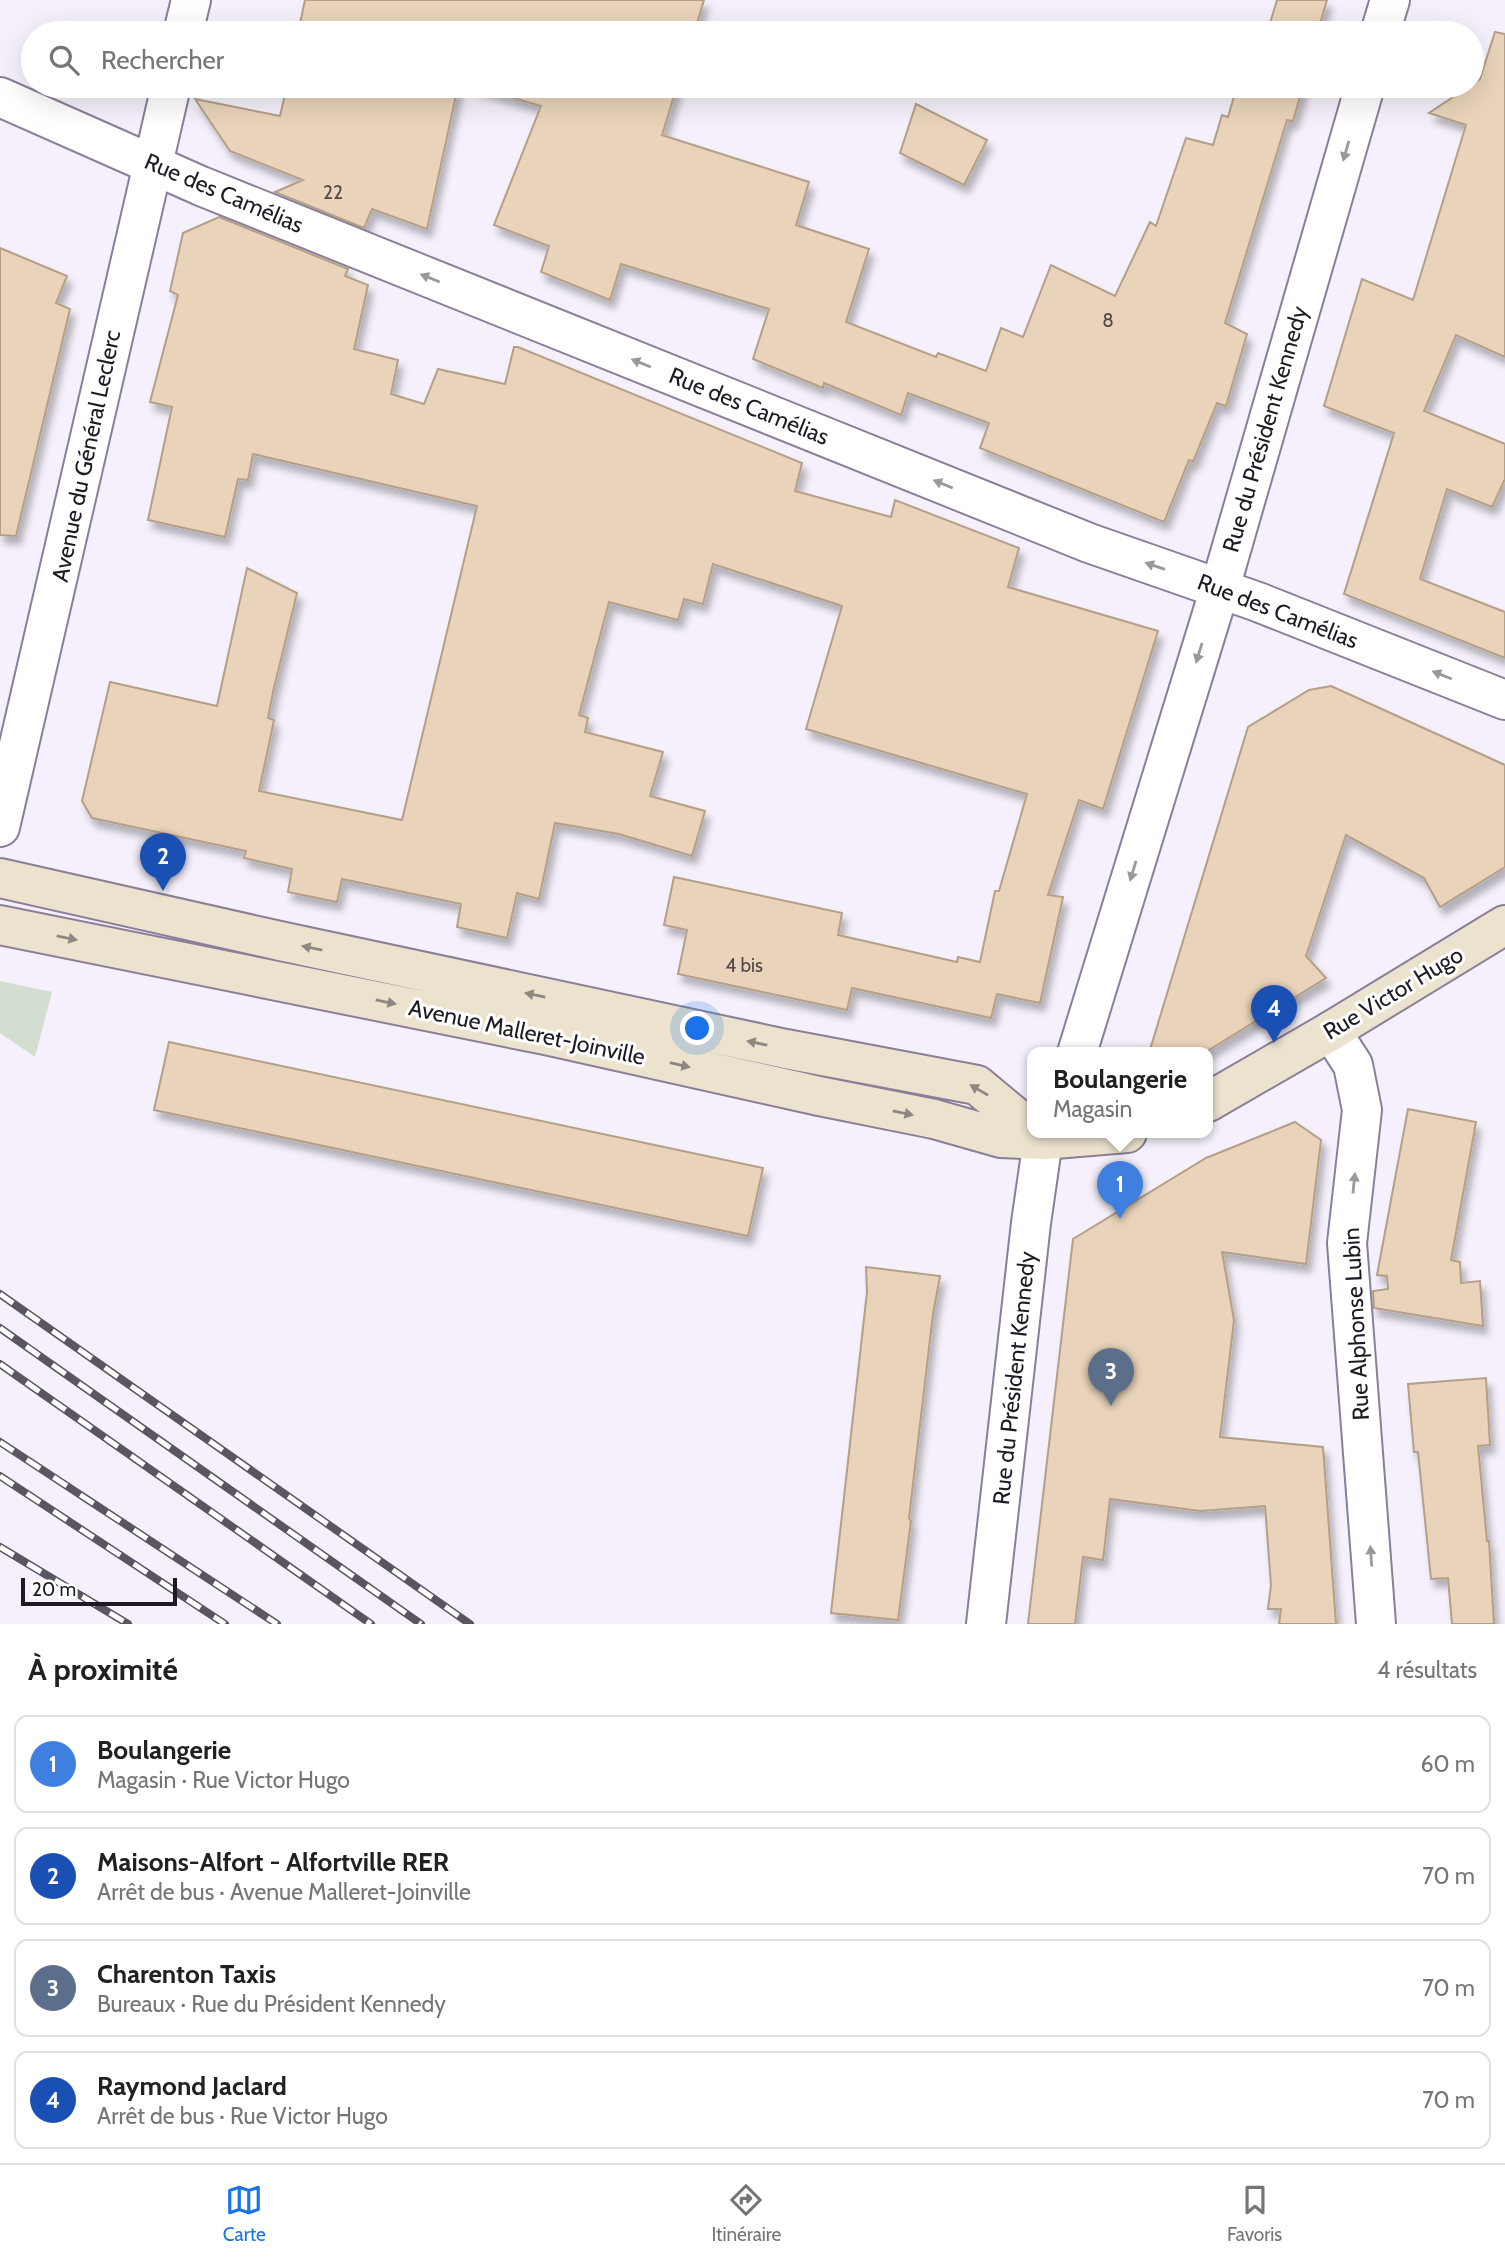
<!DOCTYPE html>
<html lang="fr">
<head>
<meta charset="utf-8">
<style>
  :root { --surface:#fff; --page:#f6f6f6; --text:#202124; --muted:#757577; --line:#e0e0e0; --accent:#1a73e8 }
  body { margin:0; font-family:Cabin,sans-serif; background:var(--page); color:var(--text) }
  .scale { position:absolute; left:21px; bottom:18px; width:156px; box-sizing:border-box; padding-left:7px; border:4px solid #1e1923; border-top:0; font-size:19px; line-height:24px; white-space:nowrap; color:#1e1923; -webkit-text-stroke:5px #fff; paint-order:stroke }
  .you { position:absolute; left:698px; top:1029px; width:24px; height:24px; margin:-18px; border:5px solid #fff; border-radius:50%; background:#1a73e8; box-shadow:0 0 0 10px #1a73e833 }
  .badge { display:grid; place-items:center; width:46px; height:46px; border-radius:50%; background:var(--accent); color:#fff; font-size:23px; font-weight:700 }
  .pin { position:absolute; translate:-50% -58px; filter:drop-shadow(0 2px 4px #0008) }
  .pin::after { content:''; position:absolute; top:37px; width:24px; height:21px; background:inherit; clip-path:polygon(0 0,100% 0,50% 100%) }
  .popup { position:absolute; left:1027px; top:1047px; width:186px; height:91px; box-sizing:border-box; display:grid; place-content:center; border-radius:14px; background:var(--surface); filter:drop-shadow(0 2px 5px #0005); font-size:23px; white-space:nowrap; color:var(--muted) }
  .popup b { font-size:26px; color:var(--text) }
  .popup::after { content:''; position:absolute; left:50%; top:100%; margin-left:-14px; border:14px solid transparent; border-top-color:var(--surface) }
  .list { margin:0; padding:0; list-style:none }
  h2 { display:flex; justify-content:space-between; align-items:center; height:91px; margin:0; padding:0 28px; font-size:30px }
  h2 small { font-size:23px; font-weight:400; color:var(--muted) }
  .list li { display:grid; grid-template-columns:46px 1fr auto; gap:21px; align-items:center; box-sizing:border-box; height:98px; margin:0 14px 14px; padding:0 14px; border:2px solid var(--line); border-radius:14px }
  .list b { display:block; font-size:26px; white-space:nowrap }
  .list p { margin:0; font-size:23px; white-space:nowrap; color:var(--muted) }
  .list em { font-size:23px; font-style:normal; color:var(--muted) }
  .icon { flex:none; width:38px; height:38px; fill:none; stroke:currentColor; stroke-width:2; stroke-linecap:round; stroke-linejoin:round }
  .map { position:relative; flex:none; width:1505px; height:1624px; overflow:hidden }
  .search { position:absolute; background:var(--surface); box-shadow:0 7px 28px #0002; left:21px; right:21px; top:21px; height:77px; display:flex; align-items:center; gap:18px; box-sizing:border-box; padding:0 24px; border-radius:38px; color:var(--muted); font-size:26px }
  .sheet { height:539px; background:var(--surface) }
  nav { display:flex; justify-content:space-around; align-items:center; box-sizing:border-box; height:98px; border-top:2px solid var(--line); background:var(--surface); font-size:19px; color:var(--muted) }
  nav a { display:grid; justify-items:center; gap:4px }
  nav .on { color:var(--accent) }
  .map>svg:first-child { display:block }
  .green { fill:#d2decf }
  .building { fill:#e9d3ba; stroke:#b49f87; stroke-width:2; filter:url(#shadow) }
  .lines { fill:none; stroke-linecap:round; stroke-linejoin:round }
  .street-casing { stroke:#8b7e99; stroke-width:42 }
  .secondary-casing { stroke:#8b7e99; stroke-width:42 }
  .street { stroke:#fff; stroke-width:38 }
  .secondary { stroke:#ece3ce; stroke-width:38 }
  .rail-casing { stroke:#5a5560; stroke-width:8 }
  .rail { stroke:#fff; stroke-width:5; stroke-dasharray:16; stroke-linecap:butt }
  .oneway { fill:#9a989c }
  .oneway2 { fill:#8f8881 }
  .labels { text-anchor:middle; stroke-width:6; stroke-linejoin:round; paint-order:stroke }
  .number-label { font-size:19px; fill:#514849 }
  .street-label { font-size:23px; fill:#1e1923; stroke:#fff }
</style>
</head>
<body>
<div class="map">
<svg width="1505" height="1624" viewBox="0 0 1505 1624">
  <defs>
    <filter id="shadow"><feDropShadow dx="4.5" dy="8" stdDeviation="3.5" flood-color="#0004"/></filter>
  </defs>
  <rect width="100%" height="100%" fill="#f5f0fb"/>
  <path class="green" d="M 0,981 L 52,992 L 35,1057 L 0,1033 Z"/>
  <path class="building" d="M 305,0 L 704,0 L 694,33 L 298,33 Z
    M 1277,0 L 1327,0 L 1317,33 L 1267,33 Z
    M 1495,32 L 1505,34 L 1505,357 L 1456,335 L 1424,411 L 1505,444 L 1505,479 L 1492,507 L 1447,489 L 1420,579 L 1505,612 L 1505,658 L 1344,594 L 1394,433 L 1324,406 L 1362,279 L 1413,300 L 1466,125 L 1429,113 L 1480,79 Z
    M 287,86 L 458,86 L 427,229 L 372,209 L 364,228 L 275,192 L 303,180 L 230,151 L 195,99 L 280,116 Z
    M 473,86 L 677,86 L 662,135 L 809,182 L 796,225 L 869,249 L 846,322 L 936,357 L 938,353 L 986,371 L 1001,328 L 1023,337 L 1051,265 L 1115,296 L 1150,222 L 1156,226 L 1186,138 L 1213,145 L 1222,115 L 1228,117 L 1237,86 L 1303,86 L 1293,121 L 1287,120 L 1225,323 L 1247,334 L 1226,406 L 1217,403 L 1193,462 L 1189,460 L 1164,522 L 980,448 L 989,423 L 908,393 L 901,415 L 824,383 L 823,388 L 753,359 L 769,309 L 621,264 L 610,300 L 541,272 L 549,246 L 494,225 L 541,106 Z
    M 916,104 L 987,140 L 964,185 L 900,153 Z
    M 219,217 L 348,269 L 345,276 L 368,285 L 354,349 L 398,360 L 391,394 L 424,404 L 438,369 L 505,384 L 514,347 L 518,347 L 802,463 L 795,491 L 891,517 L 895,500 L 1019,548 L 1008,587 L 1158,631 L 1103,809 L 1079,800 L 1048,895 L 1063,897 L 1040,1003 L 997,994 L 991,1018 L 852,988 L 847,1010 L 678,974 L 687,930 L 664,925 L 674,877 L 842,913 L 838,935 L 957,962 L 958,957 L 980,962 L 995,891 L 999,891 L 1027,794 L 806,729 L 842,606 L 713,564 L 703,604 L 684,599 L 678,620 L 609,602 L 579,715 L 588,718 L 585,732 L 663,752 L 650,796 L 705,811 L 692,856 L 619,834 L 555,823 L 539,899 L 517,893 L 507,938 L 457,927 L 461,904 L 342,879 L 337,902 L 288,892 L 292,869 L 244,858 L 246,851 L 92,818 L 82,801 L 110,682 L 217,706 L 247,568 L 297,593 L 273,692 L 268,718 L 274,720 L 259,791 L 402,820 L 477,506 L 253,454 L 248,480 L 238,479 L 225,537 L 148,520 L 172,407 L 150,402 L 178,295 L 170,291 L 183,233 Z
    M 0,248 L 67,276 L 56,303 L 70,309 L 16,536 L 0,535 Z
    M 1331,686 L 1505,765 L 1505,867 L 1440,907 L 1424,878 L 1346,835 L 1306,956 L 1326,978 L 1204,1053 L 1149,1053 L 1248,727 L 1309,690 Z
    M 169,1042 L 763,1168 L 748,1236 L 154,1110 Z
    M 1408,1109 L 1476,1122 L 1451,1260 L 1460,1262 L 1461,1283 L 1480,1281 L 1483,1326 L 1374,1308 L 1373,1291 L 1388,1289 L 1387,1276 L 1377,1275 Z
    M 1295,1122 L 1321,1140 L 1306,1264 L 1222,1252 L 1234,1320 L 1220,1437 L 1323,1447 L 1336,1624 L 1279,1624 L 1281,1609 L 1268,1609 L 1271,1585 L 1265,1506 L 1200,1511 L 1110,1499 L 1103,1560 L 1083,1557 L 1075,1624 L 1028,1624 L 1073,1239 L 1206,1158 Z
    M 866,1267 L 940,1276 L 933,1314 L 909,1518 L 911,1521 L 898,1620 L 831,1613 L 867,1292 Z
    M 1486,1378 L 1490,1445 L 1478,1446 L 1487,1541 L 1489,1541 L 1494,1624 L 1452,1624 L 1448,1578 L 1431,1579 L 1418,1452 L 1414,1452 L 1408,1384 Z"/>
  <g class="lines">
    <defs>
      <path id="street" d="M 183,33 L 191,0
        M 1380,33 L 1390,0
        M 0,97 L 201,186 L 1089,543 L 1258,602 L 1505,700
        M 0,827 C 59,580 112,332 171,86
        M 1331,1031 L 1353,1065 L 1362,1110 L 1347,1243 L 1376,1624
        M 1077,1053 L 1220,588 L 1365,86
        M 986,1624 L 1031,1223 L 1043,1140 L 1046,1133"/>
      <path id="secondary" d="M 0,878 L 280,941 L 786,1049 L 977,1085 L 1032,1131
        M 0,925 L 545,1035 L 819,1096 L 934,1119 L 1001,1138 L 1043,1140 L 1127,1133
        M 1208,1102 L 1331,1031 L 1505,925"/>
    </defs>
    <use href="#street" class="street-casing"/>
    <use href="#secondary" class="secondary-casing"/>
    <use href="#street" class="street"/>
    <use href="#secondary" class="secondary"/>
    <defs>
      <path id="rail" d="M 0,1294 L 470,1624
        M 0,1328 L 421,1624
        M 0,1364 L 371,1624
        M 0,1442 L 277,1624
        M 0,1476 L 225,1624
        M 0,1547 L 128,1624"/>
    </defs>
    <use href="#rail" class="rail-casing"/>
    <use href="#rail" class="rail"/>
  </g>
  <defs><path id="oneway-solid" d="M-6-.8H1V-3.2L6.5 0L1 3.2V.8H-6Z" transform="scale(1.75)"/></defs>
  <g class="oneway">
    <use href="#oneway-solid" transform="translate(1346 151) rotate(106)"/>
    <use href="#oneway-solid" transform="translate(430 278) rotate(-158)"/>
    <use href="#oneway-solid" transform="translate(641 363) rotate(-158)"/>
    <use href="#oneway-solid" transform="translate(943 484) rotate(-158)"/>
    <use href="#oneway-solid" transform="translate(1155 566) rotate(-161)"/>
    <use href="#oneway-solid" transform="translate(1199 653) rotate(107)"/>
    <use href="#oneway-solid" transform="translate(1442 675) rotate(-158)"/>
    <use href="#oneway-solid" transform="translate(1133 871) rotate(107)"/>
    <use href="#oneway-solid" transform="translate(1354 1183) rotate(-84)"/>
    <use href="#oneway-solid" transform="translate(1371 1556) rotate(-94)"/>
  </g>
  <g class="oneway2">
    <use href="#oneway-solid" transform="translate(67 938) rotate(11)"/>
    <use href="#oneway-solid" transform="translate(312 948) rotate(-168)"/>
    <use href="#oneway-solid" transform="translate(535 995) rotate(-168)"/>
    <use href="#oneway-solid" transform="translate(386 1002) rotate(12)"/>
    <use href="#oneway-solid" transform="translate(757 1043) rotate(-168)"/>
    <use href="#oneway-solid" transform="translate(680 1065) rotate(13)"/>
    <use href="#oneway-solid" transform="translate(979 1090) rotate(-150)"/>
    <use href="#oneway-solid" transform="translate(903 1113) rotate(11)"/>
  </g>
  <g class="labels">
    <g class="number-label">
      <text x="333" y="199">22</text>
      <text x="1108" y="327">8</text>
      <text x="744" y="972">4 bis</text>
    </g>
    <g class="street-label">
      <text transform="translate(224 193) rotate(23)" y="8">Rue des Camélias</text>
      <text transform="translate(749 406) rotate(22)" y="8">Rue des Camélias</text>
      <text transform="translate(1265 429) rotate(-74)" y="8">Rue du Président Kennedy</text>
      <text transform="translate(86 456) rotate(-78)" y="8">Avenue du Général Leclerc</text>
      <text transform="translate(1278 611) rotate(21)" y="8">Rue des Camélias</text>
      <text transform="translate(1393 993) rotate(-31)" y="8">Rue Victor Hugo</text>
      <text transform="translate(527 1032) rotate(12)" y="8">Avenue Malleret-Joinville</text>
      <text transform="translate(1356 1324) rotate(-93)" y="8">Rue Alphonse Lubin</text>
      <text transform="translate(1014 1378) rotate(-84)" y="8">Rue du Président Kennedy</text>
    </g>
  </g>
</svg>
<div class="scale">20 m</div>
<div class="you"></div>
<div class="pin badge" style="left:1120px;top:1219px;background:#3f7fe0">1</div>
<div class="popup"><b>Boulangerie</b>Magasin</div>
<div class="pin badge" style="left:163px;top:891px;background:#1a4fb4">2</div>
<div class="pin badge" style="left:1111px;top:1406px;background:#5c6f8a">3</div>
<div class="pin badge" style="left:1274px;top:1043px;background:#1a4fb4">4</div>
<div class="search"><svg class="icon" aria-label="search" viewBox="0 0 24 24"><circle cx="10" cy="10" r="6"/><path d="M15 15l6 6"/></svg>Rechercher</div>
</div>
<section class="sheet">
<h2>À proximité<small>4 résultats</small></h2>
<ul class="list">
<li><span class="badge" style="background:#3f7fe0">1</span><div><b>Boulangerie</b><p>Magasin · Rue Victor Hugo</p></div><em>60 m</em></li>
<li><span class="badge" style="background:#1a4fb4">2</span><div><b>Maisons-Alfort - Alfortville RER</b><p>Arrêt de bus · Avenue Malleret-Joinville</p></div><em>70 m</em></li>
<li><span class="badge" style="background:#5c6f8a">3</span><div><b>Charenton Taxis</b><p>Bureaux · Rue du Président Kennedy</p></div><em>70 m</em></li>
<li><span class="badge" style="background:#1a4fb4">4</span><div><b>Raymond Jaclard</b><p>Arrêt de bus · Rue Victor Hugo</p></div><em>70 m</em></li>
</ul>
</section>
<nav>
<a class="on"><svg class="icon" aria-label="map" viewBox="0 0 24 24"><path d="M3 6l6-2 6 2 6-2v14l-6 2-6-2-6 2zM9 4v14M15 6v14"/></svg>Carte</a>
<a><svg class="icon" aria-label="directions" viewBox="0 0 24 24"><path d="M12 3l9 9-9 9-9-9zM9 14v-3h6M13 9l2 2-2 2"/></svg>Itinéraire</a>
<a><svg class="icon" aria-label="saved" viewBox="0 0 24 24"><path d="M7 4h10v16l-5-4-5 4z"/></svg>Favoris</a>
</nav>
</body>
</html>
